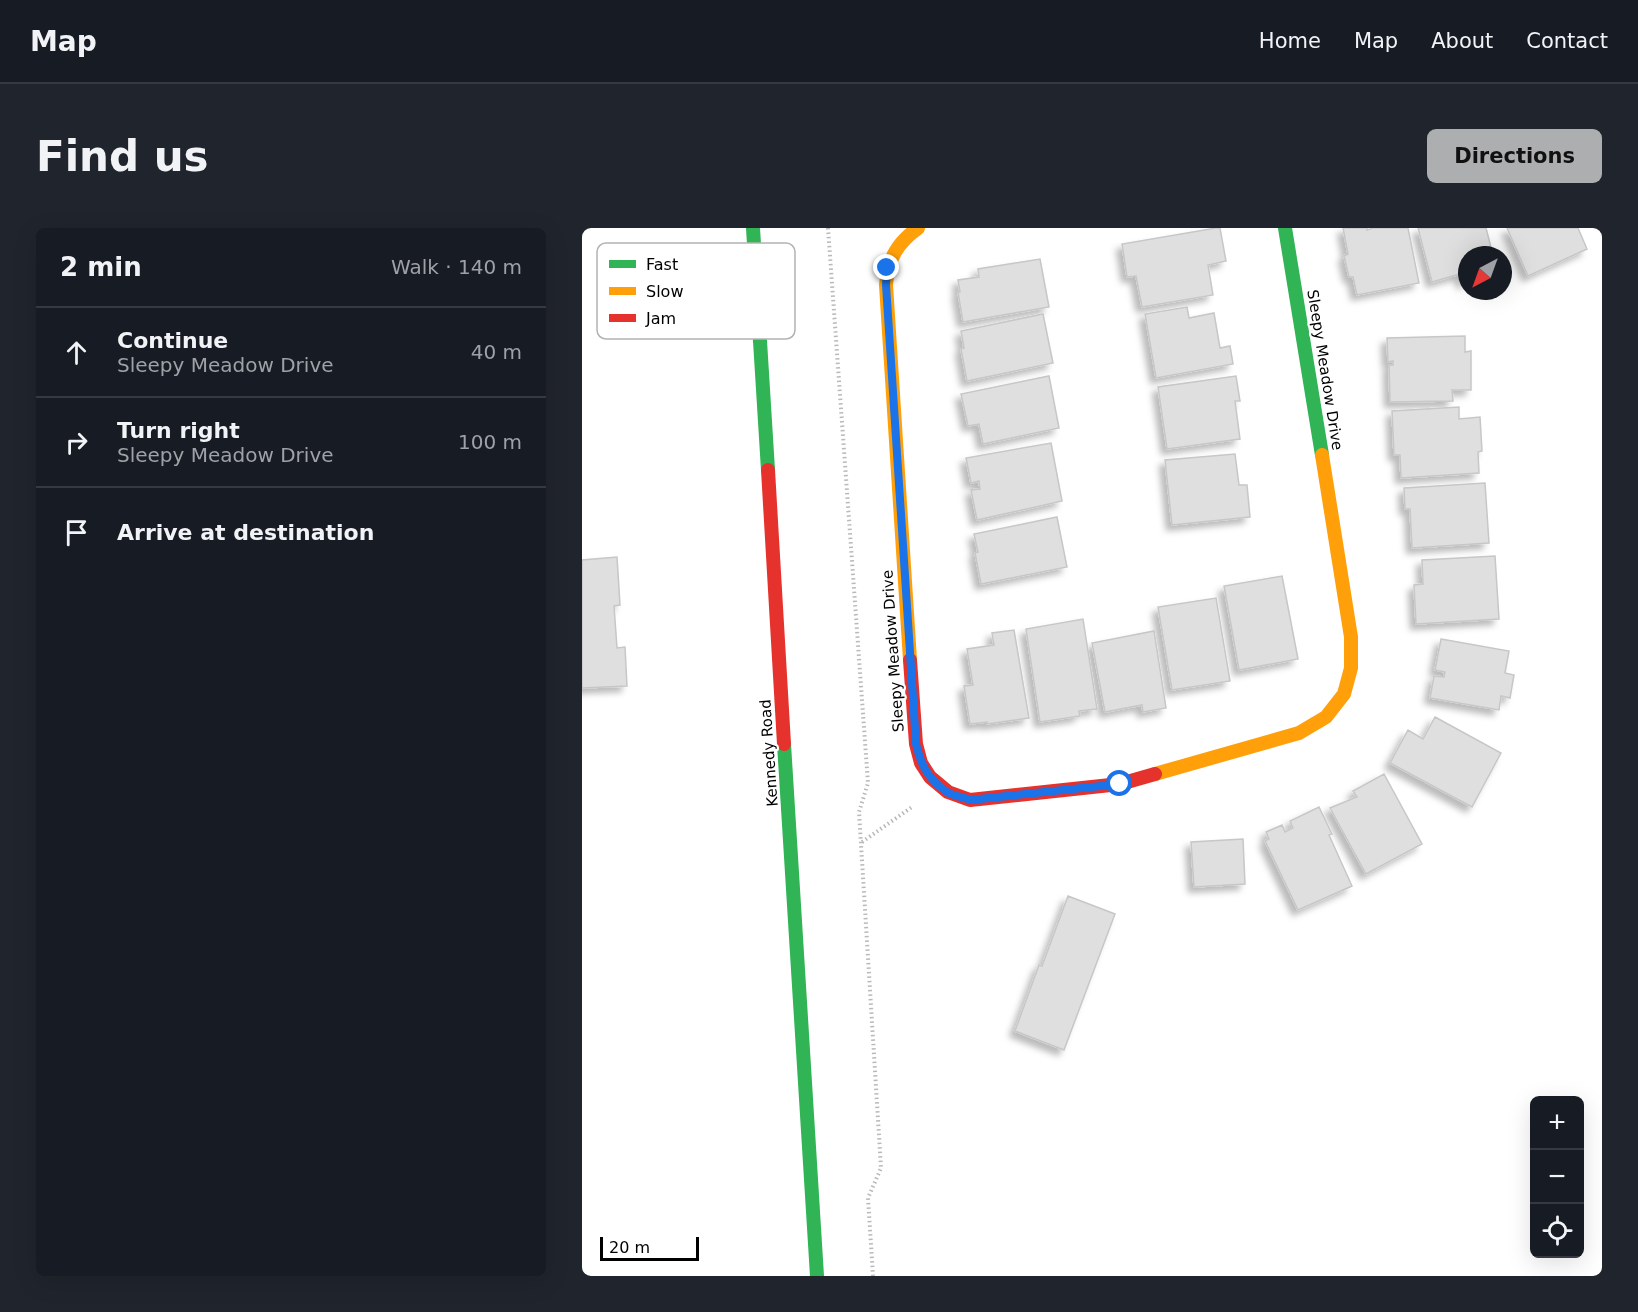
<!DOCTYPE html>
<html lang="en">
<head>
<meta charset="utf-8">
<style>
  :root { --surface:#171b24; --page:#20242c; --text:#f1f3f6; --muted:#9ea1a6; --line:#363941; --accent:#adaeaf }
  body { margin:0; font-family:"DejaVu Sans",sans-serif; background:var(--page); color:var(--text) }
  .controls { position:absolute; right:18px; bottom:18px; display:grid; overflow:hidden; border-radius:9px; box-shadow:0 6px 24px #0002 }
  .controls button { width:54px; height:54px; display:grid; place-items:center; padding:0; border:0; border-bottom:2px solid var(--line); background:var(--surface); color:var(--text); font:30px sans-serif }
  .compass { position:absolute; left:876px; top:18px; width:54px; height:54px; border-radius:50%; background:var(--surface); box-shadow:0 6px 24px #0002; rotate:221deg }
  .scale { position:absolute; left:18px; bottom:15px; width:99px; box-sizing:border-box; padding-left:6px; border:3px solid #000; border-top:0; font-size:16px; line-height:21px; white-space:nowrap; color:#000; -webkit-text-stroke:4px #fff; paint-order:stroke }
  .stop { position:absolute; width:18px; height:18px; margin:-14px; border:4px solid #1a73e8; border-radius:50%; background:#fff }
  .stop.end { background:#1a73e8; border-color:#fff; box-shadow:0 2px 6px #0008 }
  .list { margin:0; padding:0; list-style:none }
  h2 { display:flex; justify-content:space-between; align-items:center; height:78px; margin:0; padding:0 24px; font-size:26px }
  h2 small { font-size:20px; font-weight:400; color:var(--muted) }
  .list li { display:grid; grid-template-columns:39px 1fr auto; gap:18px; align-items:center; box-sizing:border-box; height:90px; padding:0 24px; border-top:2px solid var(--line) }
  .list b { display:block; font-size:22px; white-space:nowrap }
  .list p { margin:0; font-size:20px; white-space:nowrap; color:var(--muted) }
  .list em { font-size:20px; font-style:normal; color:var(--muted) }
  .icon { flex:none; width:33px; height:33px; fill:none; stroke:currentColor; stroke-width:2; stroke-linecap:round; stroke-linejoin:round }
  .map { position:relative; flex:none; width:1020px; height:1048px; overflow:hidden; border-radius:9px }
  header { display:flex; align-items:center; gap:36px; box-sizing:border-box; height:84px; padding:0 30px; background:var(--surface); border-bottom:2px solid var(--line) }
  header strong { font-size:28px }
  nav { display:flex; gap:33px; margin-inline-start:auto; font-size:21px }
  .intro { display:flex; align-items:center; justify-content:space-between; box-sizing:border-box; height:144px; padding:0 36px }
  h1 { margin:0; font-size:42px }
  .button { padding:15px 27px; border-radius:9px; background:var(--accent); color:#111; font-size:21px; font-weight:700 }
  main { display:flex; gap:36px; padding:0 36px }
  aside { flex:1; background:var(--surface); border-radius:9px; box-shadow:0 6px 24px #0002 }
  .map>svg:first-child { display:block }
  .building { fill:#dfdfdf; stroke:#c7c7c7; stroke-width:1.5; filter:url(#shadow) }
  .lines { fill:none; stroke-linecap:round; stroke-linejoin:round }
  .path { stroke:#b9b9b9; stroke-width:4; stroke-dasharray:1.5 3; stroke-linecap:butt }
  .fast { stroke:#30b455; stroke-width:14 }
  .slow { stroke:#ff9f0a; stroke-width:14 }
  .jam { stroke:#e5322d; stroke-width:14 }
  .route { stroke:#1a73e8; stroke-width:8 }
  .labels { text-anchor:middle; stroke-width:4.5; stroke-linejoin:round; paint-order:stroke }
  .street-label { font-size:15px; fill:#000; stroke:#fff }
  .key { fill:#fff; stroke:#b2b2b2; stroke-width:1.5 }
  .key-label { font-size:16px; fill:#000 }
</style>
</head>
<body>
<header>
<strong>Map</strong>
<nav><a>Home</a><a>Map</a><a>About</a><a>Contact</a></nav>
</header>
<div class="intro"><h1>Find us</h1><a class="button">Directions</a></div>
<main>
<aside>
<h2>2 min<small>Walk · 140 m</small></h2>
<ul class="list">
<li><svg class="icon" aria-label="ahead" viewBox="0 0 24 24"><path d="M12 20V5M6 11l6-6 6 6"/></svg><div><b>Continue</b><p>Sleepy Meadow Drive</p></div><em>40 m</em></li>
<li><svg class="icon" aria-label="right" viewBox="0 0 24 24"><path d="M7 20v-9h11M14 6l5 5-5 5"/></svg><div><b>Turn right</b><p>Sleepy Meadow Drive</p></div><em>100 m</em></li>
<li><svg class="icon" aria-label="arrive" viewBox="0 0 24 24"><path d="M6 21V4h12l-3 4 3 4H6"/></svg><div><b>Arrive at destination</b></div></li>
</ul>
</aside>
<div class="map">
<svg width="1020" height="1048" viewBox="0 0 1020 1048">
  <defs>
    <filter id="shadow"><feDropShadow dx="-5.5" dy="5.5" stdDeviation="3" flood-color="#0004"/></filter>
  </defs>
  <rect width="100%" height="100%" fill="#fff"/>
  <path class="building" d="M 634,0 L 638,0 L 644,33 L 626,37 L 631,67 L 560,79 L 554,48 L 545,49 L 540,16 Z
    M 761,0 L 785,0 L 785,2 L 791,0 L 826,0 L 837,55 L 775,67 L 771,49 L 767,49 L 762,28 L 766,26 Z
    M 836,0 L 904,0 L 911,27 L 885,27 L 885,53 L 881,55 L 878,46 L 850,54 Z
    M 925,0 L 996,0 L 1005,21 L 946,48 Z
    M 458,31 L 467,79 L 381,94 L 376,64 L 378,64 L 376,52 L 397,49 L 396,41 Z
    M 605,79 L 607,90 L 632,85 L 638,120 L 648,118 L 651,136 L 574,150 L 563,86 Z
    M 461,86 L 471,135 L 385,153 L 379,121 L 382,120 L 379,103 Z
    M 883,108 L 883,124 L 889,123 L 889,162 L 870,162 L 871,173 L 808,174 L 807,137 L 811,137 L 811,133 L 806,134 L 805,110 Z
    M 467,148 L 477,200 L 401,216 L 397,196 L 386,198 L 379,166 Z
    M 654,148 L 658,173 L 653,173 L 658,211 L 585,221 L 576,159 Z
    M 877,179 L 877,191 L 898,189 L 900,223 L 896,224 L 897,245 L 819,250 L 818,227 L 812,227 L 810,183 Z
    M 469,215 L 480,273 L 395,292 L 389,262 L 398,261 L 397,253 L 389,255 L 384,230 Z
    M 653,226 L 657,257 L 665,257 L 668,289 L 590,297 L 583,232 Z
    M 903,255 L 907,315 L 830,320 L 828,281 L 823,281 L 822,260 Z
    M 475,289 L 485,339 L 399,356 L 393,325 L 396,324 L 392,306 Z
    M 913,328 L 917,391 L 834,396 L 832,357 L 841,356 L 840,332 Z
    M 35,329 L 38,377 L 32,378 L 35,420 L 43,419 L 45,458 L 0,460 L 0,332 Z
    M 700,348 L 716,431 L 657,442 L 642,358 Z
    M 634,370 L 648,453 L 590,462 L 576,379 Z
    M 501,391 L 515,481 L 497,483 L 498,488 L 458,494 L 444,401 Z
    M 432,402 L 447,490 L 405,496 L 405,494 L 388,496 L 382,458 L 391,457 L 385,421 L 412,417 L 410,405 Z
    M 572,403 L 584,480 L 561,484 L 560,477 L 523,484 L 510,415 Z
    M 859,411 L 927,423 L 923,445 L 932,447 L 928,470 L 919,468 L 917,482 L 848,470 L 852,448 L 862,449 L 863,444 L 853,442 Z
    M 853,489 L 919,525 L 890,579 L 808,535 L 826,502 L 841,511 Z
    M 802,546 L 840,616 L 784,646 L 748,580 L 775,569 L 771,563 Z
    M 737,579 L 750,606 L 747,607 L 770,658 L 716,682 L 683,613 L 687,611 L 684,604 L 700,597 L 703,604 L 711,600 L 708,593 Z
    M 661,611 L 663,656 L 612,659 L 609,614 Z
    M 486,668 L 533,686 L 482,822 L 433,803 L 457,737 L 460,738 Z"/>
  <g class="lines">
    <path class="path" d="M 246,0 L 286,555 L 277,584 L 299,940 L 286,970 L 291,1048
      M 280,614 L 330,579"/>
    <path class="fast" d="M 171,0 L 186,242
      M 703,0 L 740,227
      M 202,516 L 235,1048"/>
    <path class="slow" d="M 328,432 L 304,57 C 306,31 315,15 336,0
      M 573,546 L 717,505 L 744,489 L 762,466 L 769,440 L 769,409 L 740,227"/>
    <path class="jam" d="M 186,242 L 202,516
      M 328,432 L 334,516 L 339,535 L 348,549 L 366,564 L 388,572 L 538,556 L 573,546"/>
  </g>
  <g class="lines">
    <path class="route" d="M 305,40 L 304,57 L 334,516 C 339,537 346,551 365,564 C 371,568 381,569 388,572 L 538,556"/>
  </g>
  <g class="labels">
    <g class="street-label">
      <text transform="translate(743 142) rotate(81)" y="5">Sleepy Meadow Drive</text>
      <text transform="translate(311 423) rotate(-94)" y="5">Sleepy Meadow Drive</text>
      <text transform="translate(187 525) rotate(-94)" y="5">Kennedy Road</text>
    </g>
  </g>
  <rect x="15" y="15" width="198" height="96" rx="9" class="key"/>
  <rect x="27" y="32" width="27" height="8" fill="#30b455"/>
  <rect x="27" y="59" width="27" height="8" fill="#ff9f0a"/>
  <rect x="27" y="86" width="27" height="8" fill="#e5322d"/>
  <g class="key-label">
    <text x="64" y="42">Fast</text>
    <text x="64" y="69">Slow</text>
    <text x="64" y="96">Jam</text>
  </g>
</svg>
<div class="controls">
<button>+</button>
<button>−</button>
<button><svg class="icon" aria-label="locate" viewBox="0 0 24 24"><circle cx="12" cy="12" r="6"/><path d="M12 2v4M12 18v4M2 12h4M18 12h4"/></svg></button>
</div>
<svg class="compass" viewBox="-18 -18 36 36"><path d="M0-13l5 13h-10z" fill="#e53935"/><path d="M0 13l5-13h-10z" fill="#9ea1a6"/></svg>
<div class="scale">20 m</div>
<div class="stop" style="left:538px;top:556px"></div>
<div class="stop end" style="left:305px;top:40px"></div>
</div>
</main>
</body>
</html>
